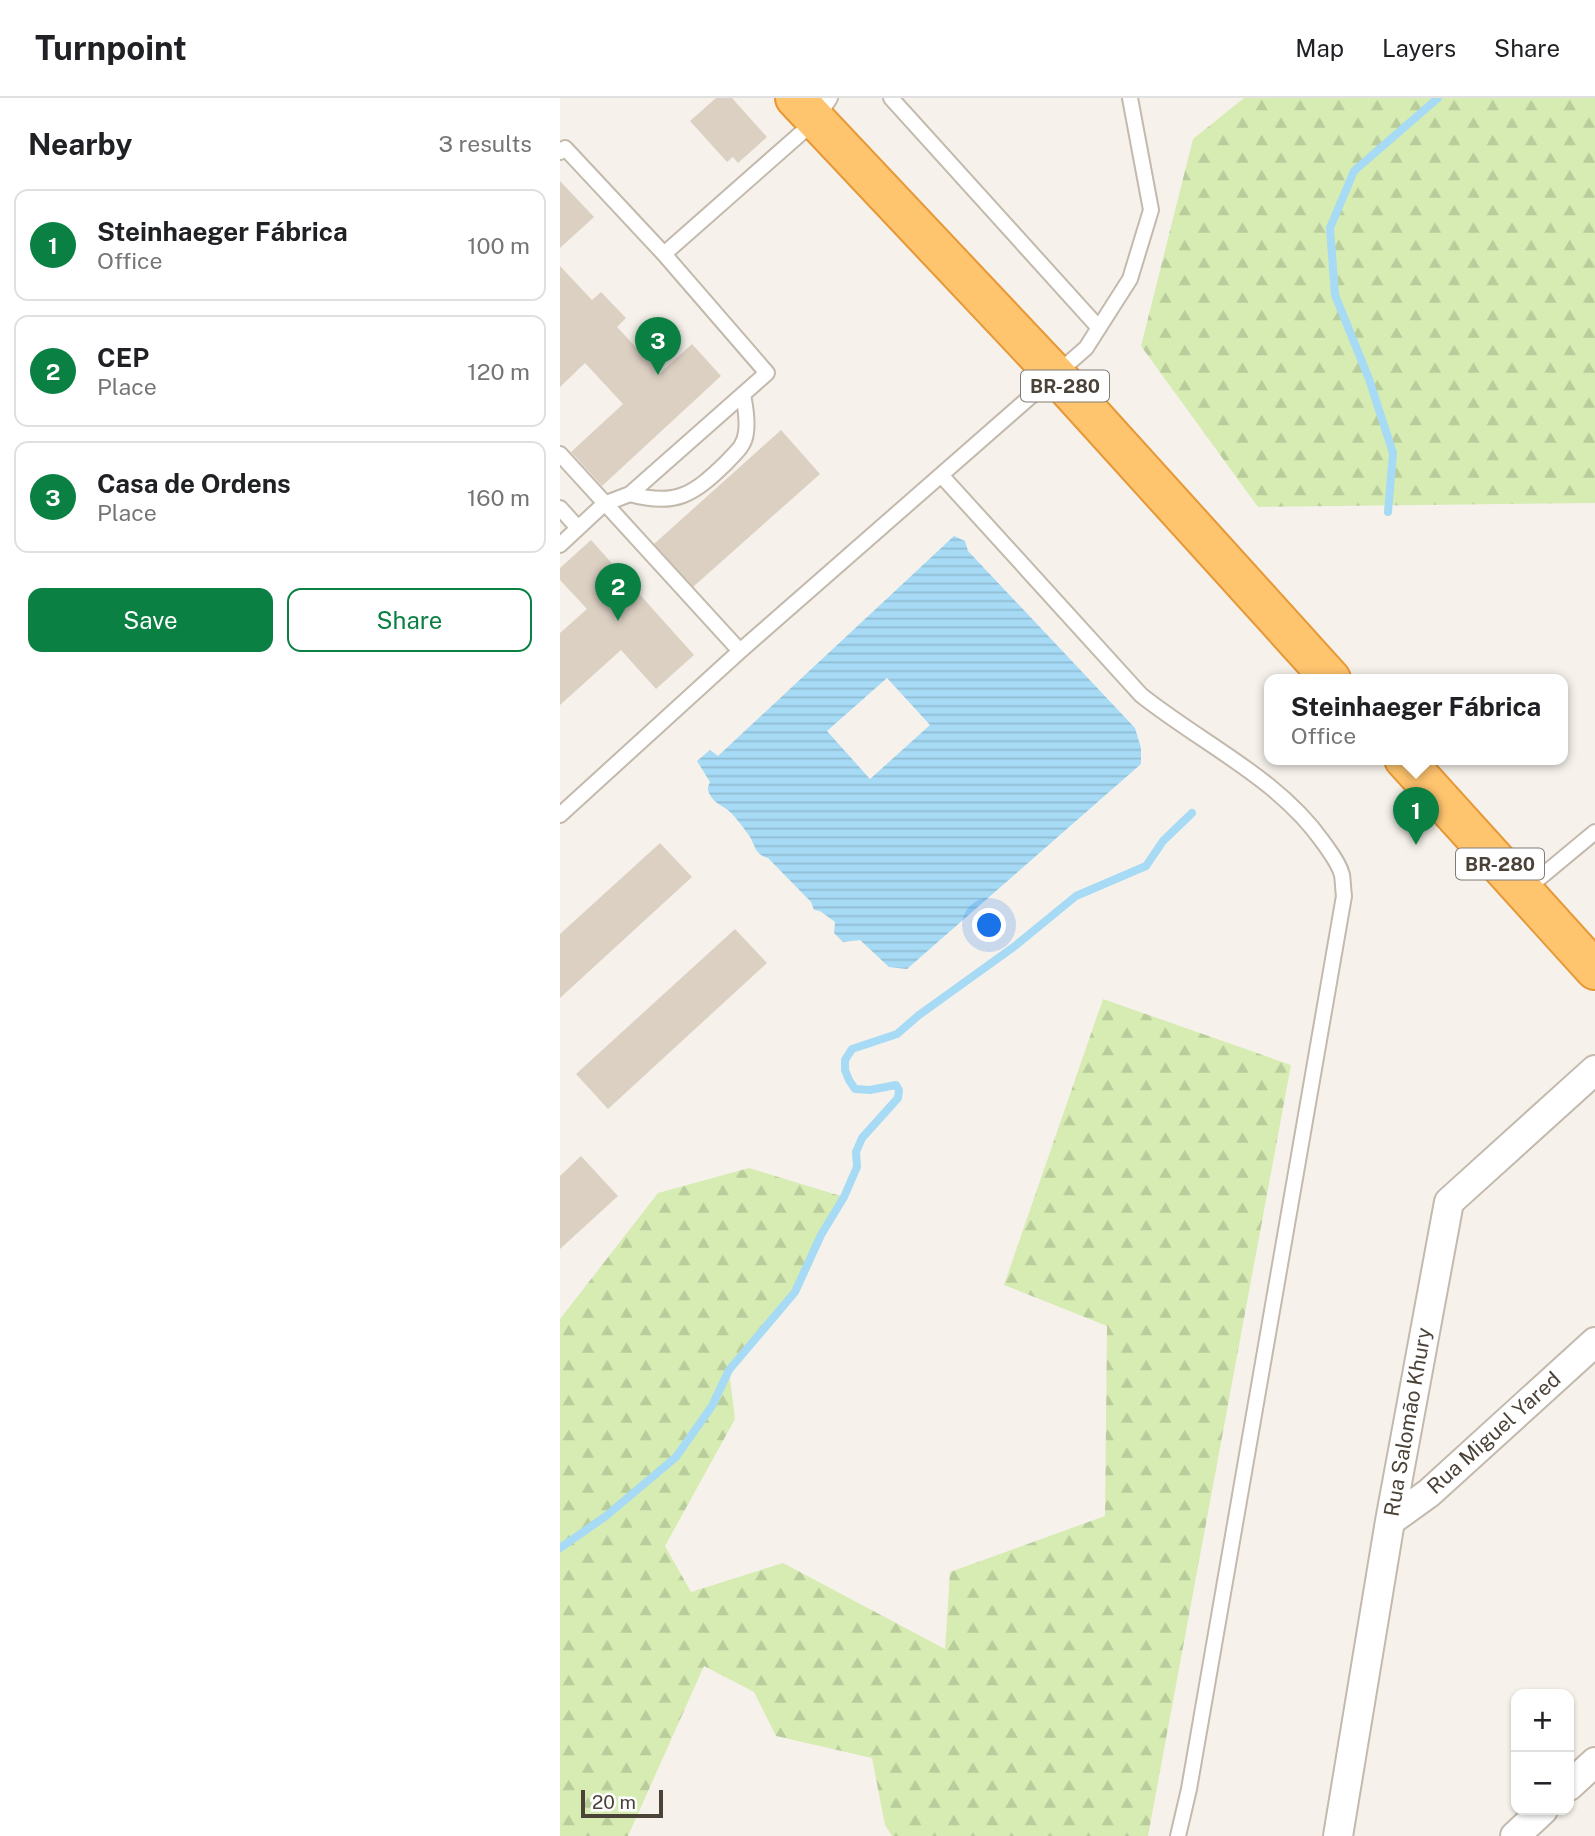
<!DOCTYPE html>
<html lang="en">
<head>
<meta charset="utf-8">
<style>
  :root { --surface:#fff; --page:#f6f6f6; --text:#202124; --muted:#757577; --line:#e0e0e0; --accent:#0b8043 }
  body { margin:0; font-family:"Public Sans",sans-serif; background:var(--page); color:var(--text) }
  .controls { position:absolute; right:21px; bottom:21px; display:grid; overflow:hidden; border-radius:14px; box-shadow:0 2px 5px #0004 }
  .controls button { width:63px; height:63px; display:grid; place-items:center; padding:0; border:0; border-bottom:2px solid var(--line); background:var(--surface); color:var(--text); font:35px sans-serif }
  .scale { position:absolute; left:21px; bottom:18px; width:82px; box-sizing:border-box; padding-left:7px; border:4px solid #4b4238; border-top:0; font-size:19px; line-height:24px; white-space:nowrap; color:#4b4238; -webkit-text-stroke:5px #fff; paint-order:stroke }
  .you { position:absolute; left:430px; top:828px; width:24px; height:24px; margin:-18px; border:5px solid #fff; border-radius:50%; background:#1a73e8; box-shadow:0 0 0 10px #1a73e833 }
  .badge { display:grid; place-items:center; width:46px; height:46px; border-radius:50%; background:var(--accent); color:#fff; font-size:23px; font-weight:700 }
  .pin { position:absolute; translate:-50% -58px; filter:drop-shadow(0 2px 4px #0008) }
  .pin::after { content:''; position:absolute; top:37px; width:24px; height:21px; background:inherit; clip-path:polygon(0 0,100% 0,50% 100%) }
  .popup { position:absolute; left:704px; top:576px; width:304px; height:91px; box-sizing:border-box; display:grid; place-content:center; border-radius:14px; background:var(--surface); filter:drop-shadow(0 2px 5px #0005); font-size:23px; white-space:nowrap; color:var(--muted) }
  .popup b { font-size:26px; color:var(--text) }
  .popup::after { content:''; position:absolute; left:50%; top:100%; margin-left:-14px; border:14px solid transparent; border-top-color:var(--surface) }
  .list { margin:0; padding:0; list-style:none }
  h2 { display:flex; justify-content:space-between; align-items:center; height:91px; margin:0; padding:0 28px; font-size:30px }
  h2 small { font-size:23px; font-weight:400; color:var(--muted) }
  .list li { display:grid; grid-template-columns:46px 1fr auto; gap:21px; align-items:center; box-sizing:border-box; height:112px; margin:0 14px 14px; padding:0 14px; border:2px solid var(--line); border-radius:14px }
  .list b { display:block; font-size:26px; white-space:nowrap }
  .list p { margin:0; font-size:23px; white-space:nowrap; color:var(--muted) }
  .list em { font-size:23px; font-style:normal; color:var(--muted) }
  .actions { display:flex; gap:14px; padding:21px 28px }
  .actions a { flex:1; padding:16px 0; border:2px solid var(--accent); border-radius:14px; text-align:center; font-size:24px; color:var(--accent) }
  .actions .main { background:var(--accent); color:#fff }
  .map { position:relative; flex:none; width:1035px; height:1738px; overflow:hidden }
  header { display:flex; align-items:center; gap:42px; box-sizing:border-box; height:98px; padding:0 35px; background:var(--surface); border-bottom:2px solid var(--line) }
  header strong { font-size:33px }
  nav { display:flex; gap:38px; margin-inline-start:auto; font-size:24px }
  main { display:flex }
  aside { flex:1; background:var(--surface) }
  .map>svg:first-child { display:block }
  .forest { fill:url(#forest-firs) }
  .water { fill:url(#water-rules); fill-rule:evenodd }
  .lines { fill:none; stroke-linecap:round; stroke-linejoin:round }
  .stream { stroke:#a6daf5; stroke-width:8 }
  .building { fill:#dcd0c3 }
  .lane-casing { stroke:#c3b9ad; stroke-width:18 }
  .street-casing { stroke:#c3b9ad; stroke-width:32 }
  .highway-casing { stroke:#e69836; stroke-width:42 }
  .lane { stroke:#fff; stroke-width:14 }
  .street { stroke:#fff; stroke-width:28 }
  .highway { stroke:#ffc46e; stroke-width:38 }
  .labels { text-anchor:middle; stroke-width:6; stroke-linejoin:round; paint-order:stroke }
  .shield { fill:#fff; stroke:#817b74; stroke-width:2 }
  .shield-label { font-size:19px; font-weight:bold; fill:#4b4238 }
  .street-label { font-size:21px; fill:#4b4238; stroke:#fff }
</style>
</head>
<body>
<header>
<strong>Turnpoint</strong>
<nav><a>Map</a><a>Layers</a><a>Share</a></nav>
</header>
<main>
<aside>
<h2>Nearby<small>3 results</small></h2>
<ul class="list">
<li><span class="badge">1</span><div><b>Steinhaeger Fábrica</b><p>Office</p></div><em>100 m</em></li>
<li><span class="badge">2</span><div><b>CEP</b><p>Place</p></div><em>120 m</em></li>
<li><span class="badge">3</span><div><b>Casa de Ordens</b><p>Place</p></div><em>160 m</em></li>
</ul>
<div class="actions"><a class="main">Save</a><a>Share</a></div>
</aside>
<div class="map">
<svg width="1035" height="1738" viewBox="0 0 1035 1738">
  <defs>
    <pattern id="forest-firs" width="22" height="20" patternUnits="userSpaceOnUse" patternTransform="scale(1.75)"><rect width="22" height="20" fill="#d6ecb3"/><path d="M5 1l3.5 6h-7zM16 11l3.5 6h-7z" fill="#b9cc9b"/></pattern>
    <pattern id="water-rules" width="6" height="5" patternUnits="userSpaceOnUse" patternTransform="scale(1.75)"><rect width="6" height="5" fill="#a6daf5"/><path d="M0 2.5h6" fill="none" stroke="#90bcd3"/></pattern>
  </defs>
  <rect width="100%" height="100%" fill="#f6f2eb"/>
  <path class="forest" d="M 684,0 L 1035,0 L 1035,405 L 698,409 L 581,248 L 633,41 Z
    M 543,901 L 731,967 L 588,1738 L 332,1738 L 325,1727 L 312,1660 L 216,1638 L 194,1594 L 144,1568 L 68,1738 L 0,1738 L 0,1221 L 98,1095 L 189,1070 L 284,1099 L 261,1137 L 235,1194 L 169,1272 L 175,1321 L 105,1448 L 131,1494 L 223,1465 L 385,1551 L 390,1474 L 545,1418 L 547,1228 L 444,1187 Z"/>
  <path class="water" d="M 394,438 L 405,443 L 408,453 L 575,630 L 581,650 L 581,666 L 347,871 L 329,869 L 300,842 L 283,844 L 274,835 L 275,824 L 260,813 L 254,812 L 251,804 L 208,760 C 194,757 195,745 188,736 C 182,728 173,715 165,710 C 158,706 153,703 149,695 C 147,689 148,689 150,684 L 137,663 L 150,652 L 158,658 ZM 327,580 L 370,627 L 310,681 L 267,633 Z"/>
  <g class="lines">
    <path class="stream" d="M 828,414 L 833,355 L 809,281 L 775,197 L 770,130 L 794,73 L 878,0
      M 0,1450 L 46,1418 L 116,1359 L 152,1308 L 169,1272 L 235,1194 L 261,1137 L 284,1099 L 297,1069 L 296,1054 L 302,1040 L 338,1000 L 339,992 L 336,987 L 310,992 L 295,991 L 289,982 L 285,972 L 285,962 L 292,951 L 337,936 L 359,917 L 455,848 L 516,798 L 586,768 L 603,743 L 632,715"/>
  </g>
  <path class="building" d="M 156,0 L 172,0 L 207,39 L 178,65 L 173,59 L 167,64 L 130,23 Z
    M 0,83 L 34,119 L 0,150 Z
    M 0,168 L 32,202 L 41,194 L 66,220 L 57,229 L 100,275 L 132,246 L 161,278 L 42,388 L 11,354 L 63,306 L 25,265 L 0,289 Z
    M 221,332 L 260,376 L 133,489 L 94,446 Z
    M 31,442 L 134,557 L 96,591 L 61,552 L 0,607 L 0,535 L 27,511 L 0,482 L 0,470 Z
    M 100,745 L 132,779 L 0,900 L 0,836 Z
    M 175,831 L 207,865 L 48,1011 L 16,976 Z
    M 21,1058 L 58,1098 L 0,1151 L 0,1078 Z"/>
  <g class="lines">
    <defs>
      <path id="lane" d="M 331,0 L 539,230
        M 0,54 L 5,50 L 104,156 L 207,275 L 70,396 L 44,406 L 0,447
        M 104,156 L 256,22 L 270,0
        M 0,356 L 180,553
        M 381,377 L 581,597 C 641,645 718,680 763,744 C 770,754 779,765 782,777 C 783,783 783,791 784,798 L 629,1691 L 618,1738
        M 70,396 C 116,409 134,396 166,365 C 175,355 185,348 186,334 C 188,321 185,308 183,296
        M 0,410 L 18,430
        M 0,717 L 180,553 L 526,250 L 570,181 L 591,112 L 570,0
        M 965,792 L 1035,734"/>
      <path id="street" d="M 830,1423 L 869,1395 L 1035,1244
        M 1009,1688 L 1035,1664
        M 778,1738 L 830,1423 L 889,1104 L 1035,972
        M 955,1738 L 983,1712"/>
      <path id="highway" d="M 235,0 L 495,276 L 771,581
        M 844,661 L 1035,872"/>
    </defs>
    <use href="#lane" class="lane-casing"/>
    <use href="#street" class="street-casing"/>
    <use href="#highway" class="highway-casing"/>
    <use href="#lane" class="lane"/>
    <use href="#street" class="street"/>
    <use href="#highway" class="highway"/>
  </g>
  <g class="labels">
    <g class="shield">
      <rect x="461" y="272.5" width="88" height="31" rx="5"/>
      <rect x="896" y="750.5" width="88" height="31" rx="5"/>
    </g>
    <g class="shield-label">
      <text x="505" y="295">BR-280</text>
      <text x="940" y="773">BR-280</text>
    </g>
    <g class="street-label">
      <text transform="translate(848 1324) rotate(-80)" y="7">Rua Salomão Khury</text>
      <text transform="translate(934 1335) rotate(-42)" y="7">Rua Miguel Yared</text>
    </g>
  </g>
</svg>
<div class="controls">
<button>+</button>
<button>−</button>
</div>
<div class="scale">20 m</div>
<div class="you"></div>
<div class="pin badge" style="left:856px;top:747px">1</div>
<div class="popup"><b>Steinhaeger Fábrica</b>Office</div>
<div class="pin badge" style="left:58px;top:523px">2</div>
<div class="pin badge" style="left:98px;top:277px">3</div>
</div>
</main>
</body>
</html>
